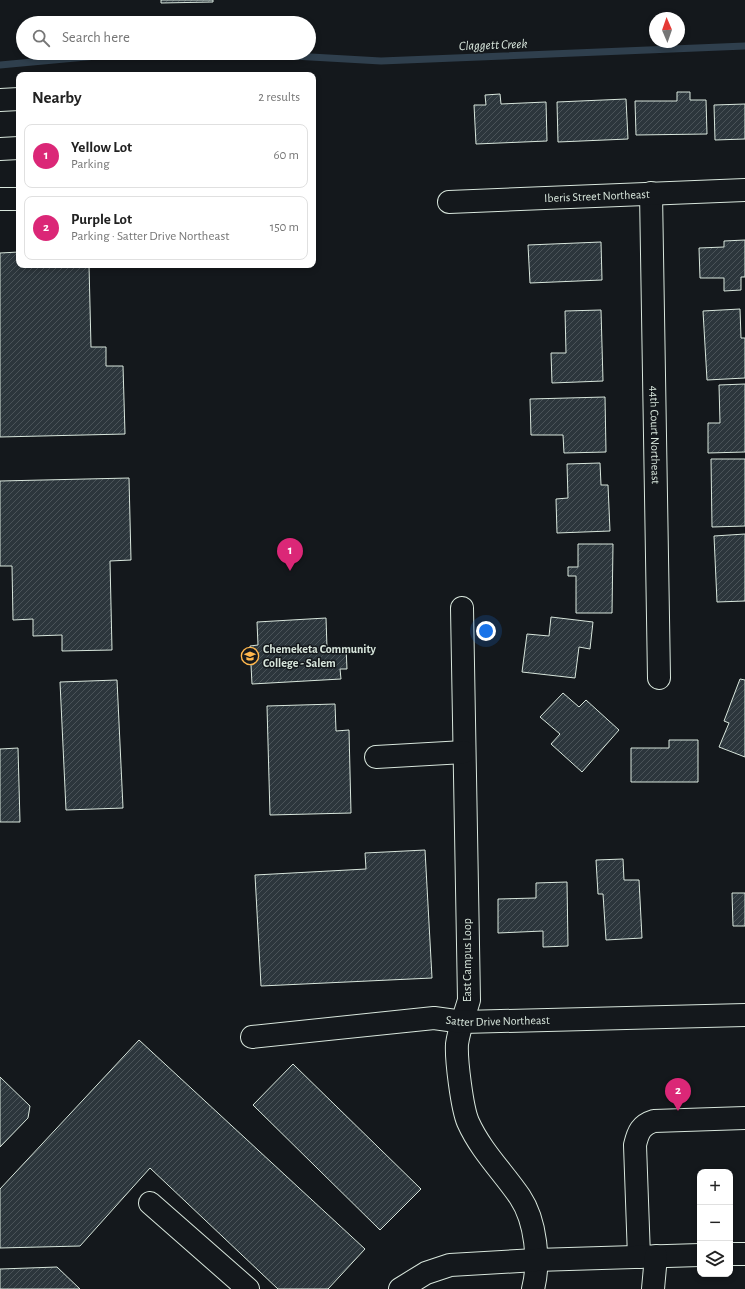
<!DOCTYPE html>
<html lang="en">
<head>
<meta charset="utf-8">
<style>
  :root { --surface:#fff; --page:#f2f2f2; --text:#222; --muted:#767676; --line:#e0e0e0; --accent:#db2777 }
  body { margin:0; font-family:"Alegreya Sans",sans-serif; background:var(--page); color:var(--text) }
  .controls { position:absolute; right:12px; bottom:12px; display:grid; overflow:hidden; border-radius:8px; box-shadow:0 2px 6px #0003 }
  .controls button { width:36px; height:36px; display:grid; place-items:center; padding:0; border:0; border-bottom:1px solid var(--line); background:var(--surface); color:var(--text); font:20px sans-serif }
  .compass { position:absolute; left:649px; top:12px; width:36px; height:36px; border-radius:50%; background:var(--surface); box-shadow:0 2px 6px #0003; rotate:358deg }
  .you { position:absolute; left:486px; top:631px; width:14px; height:14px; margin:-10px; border:3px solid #fff; border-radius:50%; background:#1a73e8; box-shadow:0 0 0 6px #1a73e833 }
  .badge { display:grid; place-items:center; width:26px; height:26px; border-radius:50%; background:var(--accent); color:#fff; font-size:13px; font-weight:700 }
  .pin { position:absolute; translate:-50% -33px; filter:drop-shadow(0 1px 2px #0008) }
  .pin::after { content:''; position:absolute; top:21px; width:14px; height:12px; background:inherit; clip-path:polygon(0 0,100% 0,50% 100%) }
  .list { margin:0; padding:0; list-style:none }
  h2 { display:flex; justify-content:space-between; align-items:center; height:52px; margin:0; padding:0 16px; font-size:17px }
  h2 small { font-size:13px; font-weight:400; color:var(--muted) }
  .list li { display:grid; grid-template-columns:26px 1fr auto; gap:12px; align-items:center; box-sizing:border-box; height:64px; margin:0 8px 8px; padding:0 8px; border:1px solid var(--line); border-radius:8px }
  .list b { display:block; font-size:15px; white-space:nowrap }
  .list p { margin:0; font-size:13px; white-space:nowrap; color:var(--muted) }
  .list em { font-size:13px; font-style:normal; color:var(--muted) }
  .icon { flex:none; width:22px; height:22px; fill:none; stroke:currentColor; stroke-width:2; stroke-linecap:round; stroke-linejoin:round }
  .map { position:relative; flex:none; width:745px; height:1289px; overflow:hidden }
  .search { position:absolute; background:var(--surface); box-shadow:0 2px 6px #0003; left:16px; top:16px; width:300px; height:44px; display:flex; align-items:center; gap:10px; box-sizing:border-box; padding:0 14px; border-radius:22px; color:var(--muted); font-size:15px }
  .panel { position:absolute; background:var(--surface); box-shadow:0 2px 6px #0003; left:16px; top:72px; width:300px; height:196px; border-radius:8px }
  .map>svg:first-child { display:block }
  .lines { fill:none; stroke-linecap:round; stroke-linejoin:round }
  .stream { stroke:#2f3f4d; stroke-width:7 }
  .building { fill:url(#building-hatch); stroke:#d8e6dc }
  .minor-casing { stroke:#d8e6dc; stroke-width:24 }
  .minor { stroke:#14181c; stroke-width:22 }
  .labels { text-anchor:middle; stroke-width:3; stroke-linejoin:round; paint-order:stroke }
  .street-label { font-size:12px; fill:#d8e6dc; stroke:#14181c }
  .poi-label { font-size:12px; font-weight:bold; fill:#d8e6dc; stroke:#14181c; text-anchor:start }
  .water-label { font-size:13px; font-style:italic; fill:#d8e6dc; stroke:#14181c }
</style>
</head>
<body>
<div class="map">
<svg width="745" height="1289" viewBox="0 0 745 1289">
  <defs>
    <pattern id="building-hatch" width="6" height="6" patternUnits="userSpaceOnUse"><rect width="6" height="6" fill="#2c363c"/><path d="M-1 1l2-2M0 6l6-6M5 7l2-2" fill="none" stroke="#4a5358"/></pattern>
  </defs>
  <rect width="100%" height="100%" fill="#14181c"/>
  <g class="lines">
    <path class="stream" d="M 241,53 L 381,61 L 745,46
      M 0,65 L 129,53"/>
  </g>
  <path class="building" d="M 161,0 L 213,0 L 213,2 L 161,3 Z
    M 677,92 L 690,92 L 690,100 L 706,100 L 707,134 L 636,135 L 635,101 L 677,101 Z
    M 500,94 L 501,104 L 546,102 L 547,141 L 476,144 L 474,105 L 486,105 L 485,95 Z
    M 626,99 L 628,139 L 558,142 L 557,102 Z
    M 745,104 L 745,139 L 715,140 L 714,105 Z
    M 745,240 L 745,277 L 741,277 L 741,290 L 724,291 L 724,278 L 700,278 L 699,248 L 724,247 L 724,241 Z
    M 601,242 L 602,280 L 530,283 L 528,245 Z
    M 19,252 L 19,265 L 89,265 L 91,347 L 106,347 L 106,366 L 123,366 L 125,434 L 0,437 L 0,253 Z
    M 740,309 L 741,338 L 745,338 L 745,378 L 707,380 L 703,311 Z
    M 601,310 L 603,381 L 552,383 L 551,353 L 566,353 L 565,311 Z
    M 745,384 L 745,452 L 708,453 L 708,423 L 720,423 L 719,385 Z
    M 605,397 L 606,452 L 564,453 L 563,435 L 531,435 L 530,399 Z
    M 711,459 L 745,459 L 745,526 L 712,527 Z
    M 600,463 L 601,485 L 608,485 L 610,531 L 557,533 L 556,499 L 568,498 L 567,464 Z
    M 129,478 L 131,560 L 110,561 L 112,650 L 62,651 L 62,635 L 33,636 L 33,619 L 13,620 L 12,566 L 0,566 L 0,481 Z
    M 745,534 L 745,601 L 717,602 L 714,536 Z
    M 578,544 L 613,544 L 612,613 L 576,613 L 576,576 L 568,576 L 568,567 L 578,567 Z
    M 551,617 L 593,622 L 590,649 L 579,647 L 575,678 L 522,672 L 527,634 L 549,636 Z
    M 326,618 L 327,648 L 346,647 L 347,669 L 340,669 L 341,679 L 252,684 L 250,646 L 258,645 L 257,622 Z
    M 740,679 L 745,680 L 745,757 L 719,747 L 729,723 L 724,721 Z
    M 117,680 L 123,808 L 66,810 L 60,682 Z
    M 563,693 L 579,707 L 586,700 L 619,730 L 582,772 L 551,744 L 560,734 L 540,717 Z
    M 335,704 L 336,731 L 349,730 L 351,813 L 270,815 L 267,706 Z
    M 669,740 L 698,740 L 698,782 L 631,782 L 631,748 L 669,748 Z
    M 18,748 L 20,822 L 0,822 L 0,749 Z
    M 425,850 L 432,978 L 261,986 L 255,875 L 366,869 L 365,853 Z
    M 623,859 L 624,880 L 639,880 L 642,938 L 606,940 L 603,894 L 598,894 L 596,860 Z
    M 567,882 L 568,946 L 543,947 L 543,931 L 498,933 L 498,899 L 536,898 L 536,883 Z
    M 732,893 L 745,893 L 745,926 L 733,926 Z
    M 139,1040 L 365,1249 L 328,1289 L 278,1289 L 150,1168 L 80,1246 L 0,1248 L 0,1189 Z
    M 293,1064 L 421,1189 L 380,1230 L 253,1105 Z
    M 0,1077 L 30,1106 L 28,1118 L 0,1147 Z
    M 57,1267 L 80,1289 L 0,1289 L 0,1269 Z"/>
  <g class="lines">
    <defs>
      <g id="minor">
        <path d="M 0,100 L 19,99"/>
        <path d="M 0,149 L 19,148"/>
        <path id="s1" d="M 651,193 L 659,678"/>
        <path d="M 0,199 L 19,199"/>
        <path id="s2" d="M 449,202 L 745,190"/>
        <path d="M 462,608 L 469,1000 C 465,1014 459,1029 457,1044 C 456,1059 462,1108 468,1122 C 481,1151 503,1172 520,1197 C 536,1221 540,1262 533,1289"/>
        <path d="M 376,757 L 464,752"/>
        <path id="s3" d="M 252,1037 L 434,1018 L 463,1022 L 745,1015"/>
        <path d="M 150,1203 L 248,1289"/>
        <path d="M 730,1254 L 745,1254"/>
        <path d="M 639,1257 L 635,1145 C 638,1132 641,1125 654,1121 L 745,1118"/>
        <path d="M 400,1289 L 426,1273 L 450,1265 L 536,1260 L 700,1255"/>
        <path d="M 653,1289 L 656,1256"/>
      </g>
    </defs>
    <use href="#minor" class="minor-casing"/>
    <use href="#minor" class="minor"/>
  </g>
  <defs>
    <symbol id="university-ring" viewBox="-11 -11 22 22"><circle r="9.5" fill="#14181c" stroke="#ffb74d" stroke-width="1.5"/><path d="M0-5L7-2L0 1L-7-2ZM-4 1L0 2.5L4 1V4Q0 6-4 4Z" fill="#ffb74d"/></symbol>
  </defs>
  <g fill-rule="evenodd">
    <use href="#university-ring" x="240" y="646" width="20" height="20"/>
  </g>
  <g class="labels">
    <g class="street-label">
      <text dy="4" stroke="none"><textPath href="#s2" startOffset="148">Iberis Street Northeast</textPath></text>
      <text dy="4" stroke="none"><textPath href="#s1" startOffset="242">44th Court Northeast</textPath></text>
      <text transform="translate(467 960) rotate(-90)" y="4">East Campus Loop</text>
      <text dy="4" stroke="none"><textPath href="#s3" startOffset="247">Satter Drive Northeast</textPath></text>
    </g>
    <g class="poi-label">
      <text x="263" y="653">Chemeketa Community<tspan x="263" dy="14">College - Salem</tspan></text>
    </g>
    <g class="water-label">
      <text transform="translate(493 44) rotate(-2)" y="5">Claggett Creek</text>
    </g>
  </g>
</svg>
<div class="controls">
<button>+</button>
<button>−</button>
<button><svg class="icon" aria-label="layers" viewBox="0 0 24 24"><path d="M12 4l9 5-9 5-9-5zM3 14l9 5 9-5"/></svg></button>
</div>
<svg class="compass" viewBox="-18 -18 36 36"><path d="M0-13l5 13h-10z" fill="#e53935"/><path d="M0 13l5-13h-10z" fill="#767676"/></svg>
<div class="you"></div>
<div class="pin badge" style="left:290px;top:571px">1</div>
<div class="pin badge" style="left:678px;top:1111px">2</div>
<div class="search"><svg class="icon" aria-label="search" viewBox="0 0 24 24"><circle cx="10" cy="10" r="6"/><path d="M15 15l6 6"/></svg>Search here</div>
<section class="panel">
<h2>Nearby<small>2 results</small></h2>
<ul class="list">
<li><span class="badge">1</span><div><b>Yellow Lot</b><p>Parking</p></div><em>60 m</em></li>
<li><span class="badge">2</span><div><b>Purple Lot</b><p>Parking · Satter Drive Northeast</p></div><em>150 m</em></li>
</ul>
</section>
</div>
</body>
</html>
